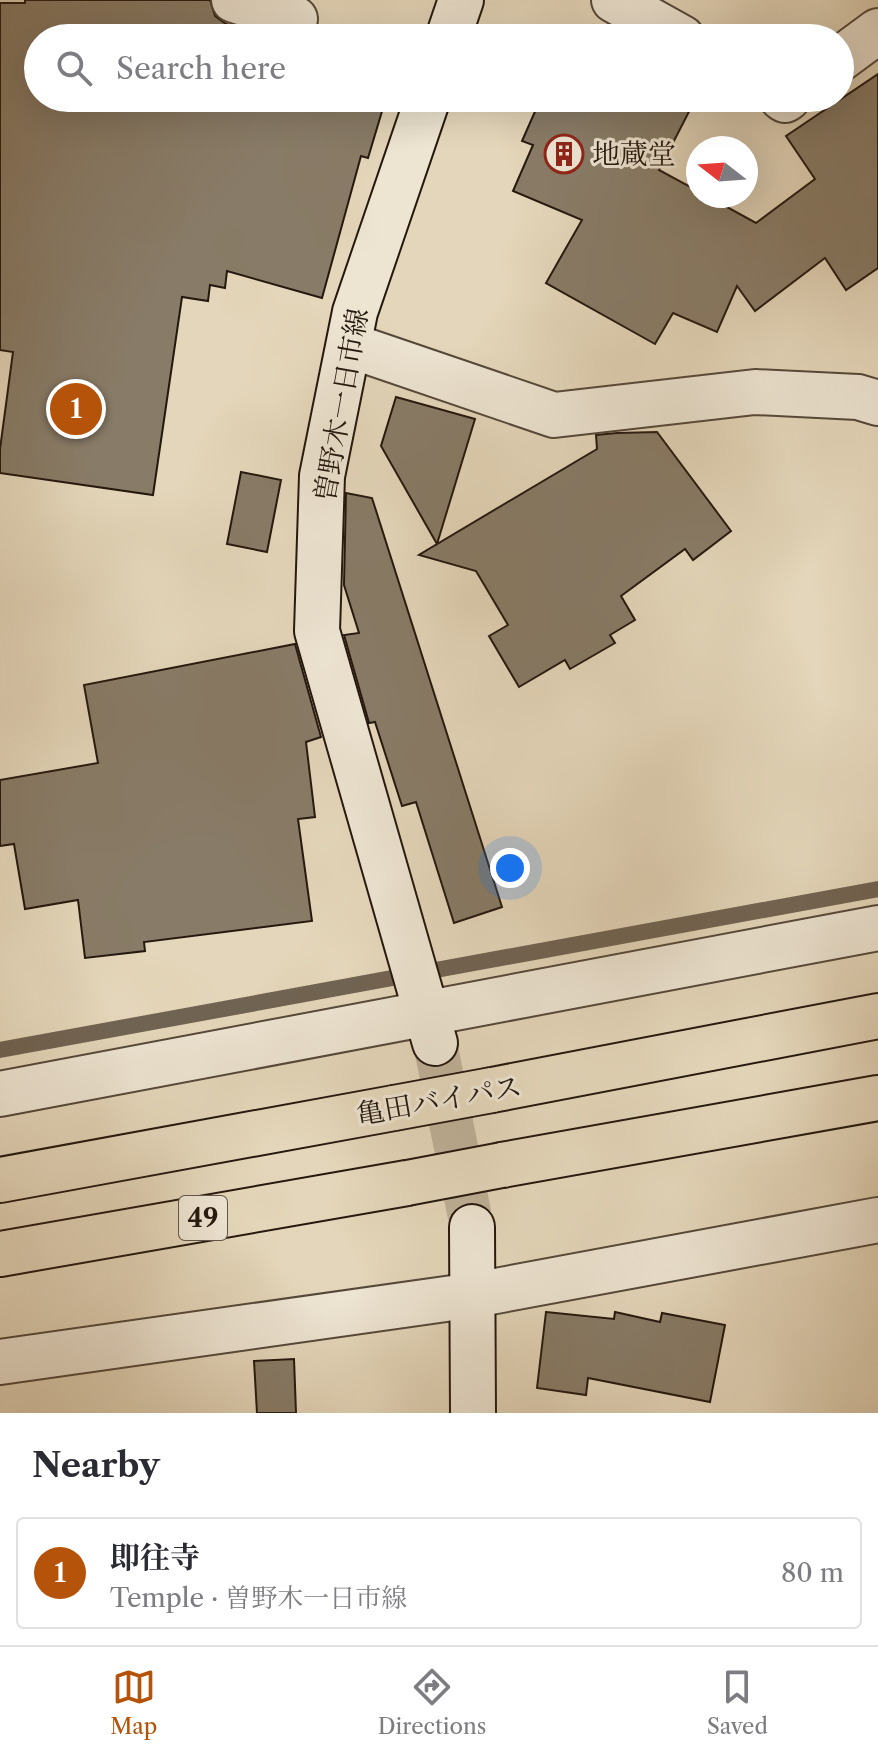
<!DOCTYPE html>
<html lang="en">
<head>
<meta charset="utf-8">
<style>
  :root { --surface:#fff; --page:#f2f2f3; --text:#2b2b33; --muted:#7c7c81; --line:#e1e1e2; --accent:#b45309 }
  body { margin:0; font-family:"Libre Caslon Text","Noto Serif JP",serif; background:var(--page); color:var(--text) }
  .compass { position:absolute; left:686px; top:136px; width:72px; height:72px; border-radius:50%; background:var(--surface); box-shadow:0 8px 32px #0002; rotate:287deg }
  .you { position:absolute; left:510px; top:868px; width:28px; height:28px; margin:-20px; border:6px solid #fff; border-radius:50%; background:#1a73e8; box-shadow:0 0 0 12px #1a73e833 }
  .badge { display:grid; place-items:center; width:52px; height:52px; border-radius:50%; background:var(--accent); color:#fff; font-size:26px; font-weight:700 }
  .pin { position:absolute; translate:-50% -50%; border:4px solid #fff; box-shadow:0 2px 8px #0006 }
  .list { margin:0; padding:0; list-style:none }
  h2 { display:flex; justify-content:space-between; align-items:center; height:104px; margin:0; padding:0 32px; font-size:34px }
  h2 small { font-size:26px; font-weight:400; color:var(--muted) }
  .list li { display:grid; grid-template-columns:52px 1fr auto; gap:24px; align-items:center; box-sizing:border-box; height:112px; margin:0 16px 16px; padding:0 16px; border:2px solid var(--line); border-radius:8px }
  .list b { display:block; font-size:30px; white-space:nowrap }
  .list p { margin:0; font-size:26px; white-space:nowrap; color:var(--muted) }
  .list em { font-size:26px; font-style:normal; color:var(--muted) }
  .icon { flex:none; width:44px; height:44px; fill:none; stroke:currentColor; stroke-width:2; stroke-linecap:round; stroke-linejoin:round }
  .map { position:relative; flex:none; width:878px; height:1413px; overflow:hidden }
  .search { position:absolute; background:var(--surface); box-shadow:0 8px 32px #0002; left:24px; right:24px; top:24px; height:88px; display:flex; align-items:center; gap:20px; box-sizing:border-box; padding:0 28px; border-radius:44px; color:var(--muted); font-size:30px }
  .sheet { height:232px; background:var(--surface) }
  nav { display:flex; justify-content:space-around; align-items:center; box-sizing:border-box; height:112px; border-top:2px solid var(--line); background:var(--surface); font-size:22px; color:var(--muted) }
  nav a { display:grid; justify-items:center; gap:4px }
  nav .on { color:var(--accent) }
  .map>svg:first-child { display:block }
  .lines { fill:none; stroke-linecap:round; stroke-linejoin:round }
  .stream { stroke:#716352; stroke-width:16 }
  .building { fill:#887b67; stroke:#25180e; stroke-width:2 }
  .secondary-tunnel { stroke:#beb098; stroke-width:44; stroke-dasharray:44 22; stroke-linecap:butt }
  .street-casing { stroke:#554839; stroke-width:48 }
  .secondary-casing { stroke:#25180e; stroke-width:48 }
  .highway-casing { stroke:#25180e; stroke-width:48 }
  .street { stroke:#ede4d2; stroke-width:44 }
  .secondary { stroke:#ede4d2; stroke-width:44 }
  .highway { stroke:#e4d6ba; stroke-width:44 }
  .highway-bridge-casing { stroke:#25180e; stroke-width:48; stroke-linecap:butt }
  .highway-bridge { stroke:#e4d6ba; stroke-width:44 }
  .labels { text-anchor:middle; stroke-width:6; stroke-linejoin:round; paint-order:stroke }
  .shield { fill:#ede4d2; stroke:#615549; stroke-width:2 }
  .shield-label { font-size:26px; font-weight:bold; fill:#25180e }
  .poi-label { font-size:28px; fill:#25180e; stroke:#ede4d2; text-anchor:start }
  .street-label { font-size:28px; fill:#25180e; stroke:#ede4d2 }
</style>
</head>
<body>
<div class="map">
<svg width="878" height="1413" viewBox="0 0 878 1413">
  <rect width="100%" height="100%" fill="#e4d6ba"/>
  <filter id="stains"><feTurbulence type="fractalNoise" baseFrequency=".0025" numOctaves="4"/><feColorMatrix values="0 0 0 0 .2 0 0 0 0 .09 0 0 0 0 .02 0 0 0 .5 -.17"/></filter>
  <radialGradient id="worn" r=".72"><stop offset=".6" stop-color="#630" stop-opacity="0"/><stop offset="1" stop-color="#630" stop-opacity=".3"/></radialGradient>
  <g class="lines">
    <path class="stream" d="M 0,1050 L 878,889"/>
  </g>
  <path class="building" d="M 25,0 L 210,0 L 215,16 L 226,24 L 272,38 L 38,38 L 38,98 L 386,98 L 368,158 L 361,156 L 322,298 L 227,271 L 225,288 L 210,285 L 208,301 L 182,297 L 153,495 L 0,473 L 0,449 L 13,352 L 0,350 L 0,3 L 25,3 Z
    M 878,74 L 878,268 L 846,290 L 825,258 L 755,311 L 737,286 L 717,332 L 673,313 L 655,344 L 546,283 L 582,220 L 513,191 L 533,145 L 522,141 L 541,98 L 696,98 L 659,170 L 698,191 L 698,196 L 707,196 L 756,223 L 815,179 L 786,136 Z
    M 396,397 L 475,419 L 437,544 L 597,449 L 596,435 L 617,433 L 657,432 L 731,531 L 693,560 L 685,549 L 621,596 L 635,620 L 610,635 L 615,643 L 570,669 L 565,660 L 519,687 L 489,636 L 508,625 L 476,571 L 419,555 L 437,544 L 381,446 Z
    M 241,472 L 281,480 L 267,552 L 227,544 Z
    M 346,493 L 372,498 L 502,907 L 454,923 L 416,802 L 402,806 L 375,722 L 369,723 L 344,635 L 359,633 L 344,585 Z
    M 295,644 L 321,737 L 306,742 L 315,817 L 298,819 L 312,921 L 144,942 L 145,951 L 85,958 L 78,900 L 25,909 L 14,844 L 0,846 L 0,780 L 98,763 L 84,685 Z
    M 546,1312 L 614,1319 L 615,1312 L 660,1322 L 662,1313 L 725,1325 L 710,1402 L 588,1378 L 586,1395 L 537,1388 Z
    M 294,1359 L 296,1413 L 257,1413 L 254,1361 Z"/>
  <g class="lines">
    <path class="secondary-tunnel" d="M 435,1043 L 472,1227"/>
    <defs>
      <path id="street" d="M 234,0 L 295,19
        M 614,0 L 682,38
        M 840,59 L 878,31
        M 782,98 L 785,100 L 788,98
        M 349,345 L 554,415 L 755,392 L 858,397 L 878,403
        M 0,1094 L 878,928
        M 0,1362 L 474,1295 L 878,1220"/>
      <path id="secondary" d="M 448,38 L 461,0
        M 428,98 L 355,312 L 322,476 L 317,631 L 435,1043
        M 472,1227 L 473,1413"/>
      <path id="highway" d="M 492,1090 L 878,1016
        M 502,1165 L 878,1098
        M 0,1180 L 394,1108
        M 0,1254 L 407,1183"/>
    </defs>
    <use href="#street" class="street-casing"/>
    <use href="#secondary" class="secondary-casing"/>
    <use href="#highway" class="highway-casing"/>
    <use href="#street" class="street"/>
    <use href="#secondary" class="secondary"/>
    <use href="#highway" class="highway"/>
    <defs>
      <path id="highway-bridge" d="M 394,1108 L 492,1090
        M 407,1183 L 502,1165"/>
    </defs>
    <use href="#highway-bridge" class="highway-bridge-casing"/>
    <use href="#highway-bridge" class="highway-bridge"/>
  </g>
  <defs>
    <symbol id="building-ring" viewBox="-11 -11 22 22"><circle r="9.5" fill="#ede4d2" stroke="#8f2418" stroke-width="1.5"/><path d="M-4-6H4V6H1V3H-1V6H-4ZM-2.5-4.3h1.7v1.8h-1.7ZM.8-4.3h1.7v1.8H.8ZM-2.5-1h1.7V.8h-1.7ZM.8-1h1.7V.8H.8Z" fill="#8f2418"/></symbol>
  </defs>
  <g fill-rule="evenodd">
    <use href="#building-ring" x="542" y="132" width="44" height="44"/>
  </g>
  <g class="labels">
    <rect class="shield" x="179" y="1196" width="48" height="44" rx="6"/>
    <g class="shield-label">
      <text x="203" y="1227">49</text>
    </g>
    <g class="poi-label">
      <text x="592" y="164">地蔵堂</text>
    </g>
    <g class="street-label">
      <text transform="translate(341 405) rotate(-80)" y="10">曽野木一日市線</text>
      <text transform="translate(439 1100) rotate(-10)" y="10">亀田バイパス</text>
    </g>
  </g>
  <rect width="100%" height="100%" filter="url(#stains)"/>
  <rect width="100%" height="100%" fill="url(#worn)"/>
</svg>
<svg class="compass" viewBox="-18 -18 36 36"><path d="M0-13l5 13h-10z" fill="#e53935"/><path d="M0 13l5-13h-10z" fill="#7c7c81"/></svg>
<div class="you"></div>
<div class="pin badge" style="left:76px;top:409px">1</div>
<div class="search"><svg class="icon" aria-label="search" viewBox="0 0 24 24"><circle cx="10" cy="10" r="6"/><path d="M15 15l6 6"/></svg>Search here</div>
</div>
<section class="sheet">
<h2>Nearby<small></small></h2>
<ul class="list">
<li><span class="badge">1</span><div><b>即往寺</b><p>Temple · 曽野木一日市線</p></div><em>80 m</em></li>
</ul>
</section>
<nav>
<a class="on"><svg class="icon" aria-label="map" viewBox="0 0 24 24"><path d="M3 6l6-2 6 2 6-2v14l-6 2-6-2-6 2zM9 4v14M15 6v14"/></svg>Map</a>
<a><svg class="icon" aria-label="directions" viewBox="0 0 24 24"><path d="M12 3l9 9-9 9-9-9zM9 14v-3h6M13 9l2 2-2 2"/></svg>Directions</a>
<a><svg class="icon" aria-label="saved" viewBox="0 0 24 24"><path d="M7 4h10v16l-5-4-5 4z"/></svg>Saved</a>
</nav>
</body>
</html>
